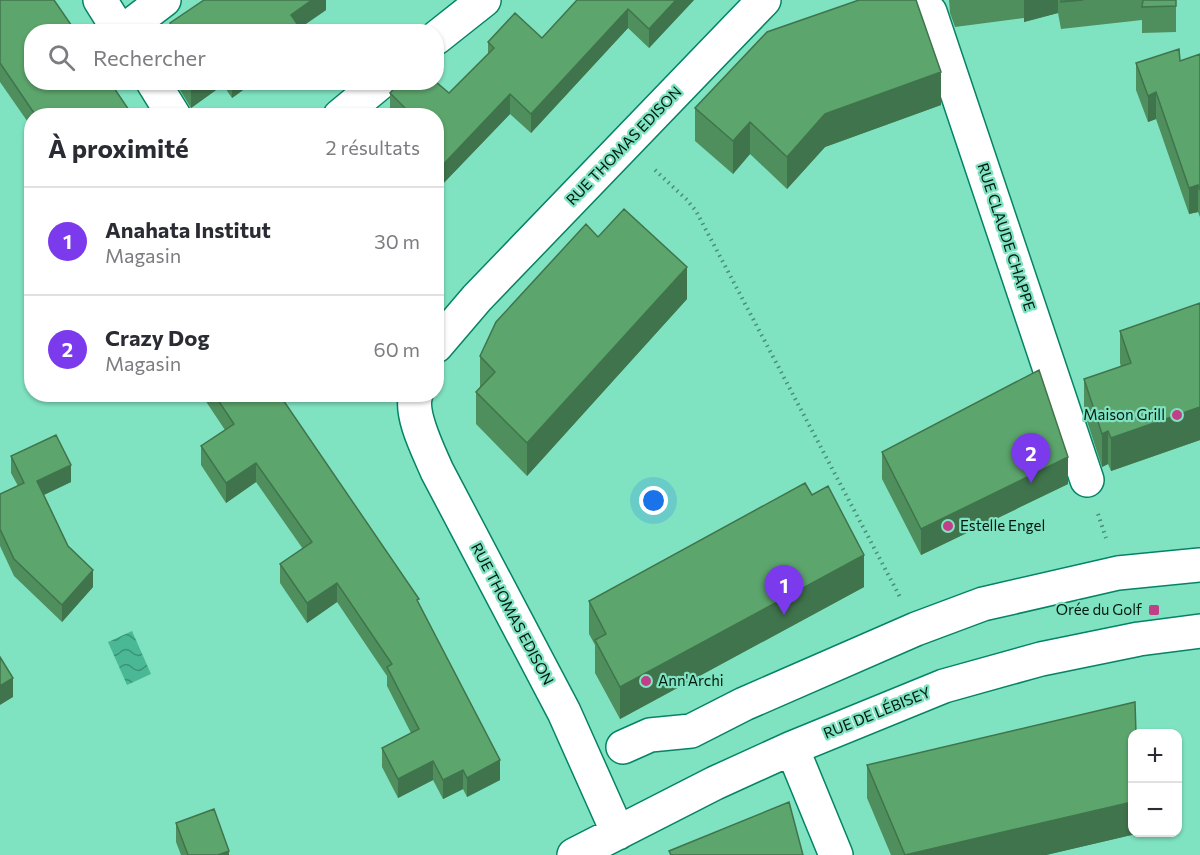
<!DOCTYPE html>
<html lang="fr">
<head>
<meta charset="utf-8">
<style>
  :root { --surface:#fff; --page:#f7f7f7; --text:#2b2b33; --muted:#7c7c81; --line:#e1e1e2; --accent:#7c3aed }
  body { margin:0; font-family:Commissioner,sans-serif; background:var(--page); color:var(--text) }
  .controls { position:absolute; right:18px; bottom:18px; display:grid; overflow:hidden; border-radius:12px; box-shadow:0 2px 4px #0004 }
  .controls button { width:54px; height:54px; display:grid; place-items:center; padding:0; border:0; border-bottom:2px solid var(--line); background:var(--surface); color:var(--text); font:30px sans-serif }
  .you { position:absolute; left:654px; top:501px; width:21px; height:21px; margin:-15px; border:4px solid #fff; border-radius:50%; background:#1a73e8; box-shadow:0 0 0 9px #1a73e833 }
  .badge { display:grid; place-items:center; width:39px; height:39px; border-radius:50%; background:var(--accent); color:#fff; font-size:20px; font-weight:700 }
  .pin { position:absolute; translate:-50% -50px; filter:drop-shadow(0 2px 3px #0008) }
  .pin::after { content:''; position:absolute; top:32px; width:21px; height:18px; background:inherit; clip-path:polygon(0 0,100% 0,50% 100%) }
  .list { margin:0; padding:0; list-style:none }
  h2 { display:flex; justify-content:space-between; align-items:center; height:78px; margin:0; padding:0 24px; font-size:26px }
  h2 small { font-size:20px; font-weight:400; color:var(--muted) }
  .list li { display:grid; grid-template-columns:39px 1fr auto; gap:18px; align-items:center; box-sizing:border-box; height:108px; padding:0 24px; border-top:2px solid var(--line) }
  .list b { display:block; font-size:22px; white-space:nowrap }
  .list p { margin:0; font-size:20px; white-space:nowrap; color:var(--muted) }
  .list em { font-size:20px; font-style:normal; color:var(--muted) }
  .icon { flex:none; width:33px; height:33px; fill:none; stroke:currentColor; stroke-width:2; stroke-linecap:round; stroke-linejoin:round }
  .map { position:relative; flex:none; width:1200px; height:855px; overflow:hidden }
  .search { position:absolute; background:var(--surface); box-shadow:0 2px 4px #0004; left:24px; top:24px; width:420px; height:66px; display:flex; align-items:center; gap:15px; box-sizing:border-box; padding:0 21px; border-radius:24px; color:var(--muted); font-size:22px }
  .panel { position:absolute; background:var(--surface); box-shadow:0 2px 4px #0004; left:24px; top:108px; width:420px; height:294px; border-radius:24px }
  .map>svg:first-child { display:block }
  .water { fill:url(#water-waves) }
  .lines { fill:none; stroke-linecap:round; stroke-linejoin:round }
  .minor-casing { stroke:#058365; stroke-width:36 }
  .path { stroke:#498e76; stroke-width:4; stroke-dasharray:1.5 4.5; stroke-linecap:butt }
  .minor { stroke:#fff; stroke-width:33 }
  .wall { fill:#4f8e5d }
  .shaded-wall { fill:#40744c }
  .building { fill:#5ca56c; stroke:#40744c; stroke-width:1.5 }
  .poi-dot { fill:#c03f88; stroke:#7fe3c1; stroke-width:2 }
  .labels { text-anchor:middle; stroke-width:4.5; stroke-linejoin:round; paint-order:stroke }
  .street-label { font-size:15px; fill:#001a11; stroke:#7fe3c1 }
  .poi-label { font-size:15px; fill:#001a11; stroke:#7fe3c1; text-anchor:end }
</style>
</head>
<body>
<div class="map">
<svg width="1200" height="855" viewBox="0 0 1200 855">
  <defs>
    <pattern id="water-waves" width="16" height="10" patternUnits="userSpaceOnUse" patternTransform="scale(1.5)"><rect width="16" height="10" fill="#4ab795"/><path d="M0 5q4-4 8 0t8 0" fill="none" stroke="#3b9478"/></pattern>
  </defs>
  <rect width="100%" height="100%" fill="#7fe3c1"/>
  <path class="water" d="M 132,631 L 151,674 L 127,685 L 108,642 Z"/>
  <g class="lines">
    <defs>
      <path id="minor" d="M 100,0 L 120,32
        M 917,0 L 930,12 L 1087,480
        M 122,32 L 164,0
        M 436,38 L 484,0
        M 153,82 L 174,116
        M 340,116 L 381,82
        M 436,346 L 477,298 L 764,0
        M 416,394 C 409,414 429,452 437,471 L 564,712 L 618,833
        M 623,747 L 650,735 L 691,731 L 744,704 L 916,629 L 983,604 L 1118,573 L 1200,565
        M 792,748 L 836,855
        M 574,855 L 715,783 L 792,748 L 944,686 L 1041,659 L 1139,639 L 1200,631"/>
    </defs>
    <use href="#minor" class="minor-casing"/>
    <path class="path" d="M 655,170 L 686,199 L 696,211 L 900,597
      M 1098,514 L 1106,538"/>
    <use href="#minor" class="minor"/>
  </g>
  <path class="wall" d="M 0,0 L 133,116 L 32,116 L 32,128 L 0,82 Z
    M 326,0 L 326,10 L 300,28 L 302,32 L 170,32 L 170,23 Z
    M 577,0 L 694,0 L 649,48 L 628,28 L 531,133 L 510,114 L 436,191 L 436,116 L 393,116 L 390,113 L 390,93 L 449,93 L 488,55 L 488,42 L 542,38 Z
    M 949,0 L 1176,0 L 1176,32 L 1142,33 L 1142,20 L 1061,29 L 1058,13 L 1024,22 L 1024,18 L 955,27 L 950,13 Z
    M 1200,54 L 1200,217 L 1198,212 L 1189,214 L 1156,119 L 1148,122 L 1136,90 L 1136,63 L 1180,61 Z
    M 175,82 L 254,82 L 232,98 L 223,85 L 191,108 Z
    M 941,105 L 825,147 L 787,189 L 750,154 L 733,174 L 695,141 L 695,108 Z
    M 598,237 L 687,299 L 527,476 L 476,424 L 476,392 L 480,387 L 480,356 Z
    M 1200,303 L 1200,440 L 1111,471 L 1108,464 L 1102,467 L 1084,412 L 1084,379 L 1121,367 L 1120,363 L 1120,331 Z
    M 201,394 L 279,394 L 419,604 L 500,780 L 467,797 L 463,789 L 443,799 L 433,780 L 398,798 L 382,767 L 382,748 L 411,733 L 387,686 L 387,676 L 337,602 L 307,623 L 280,583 L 280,564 L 303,549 L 256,482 L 226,503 L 201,465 L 201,446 L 225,430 Z
    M 882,452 L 1068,484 L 921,555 L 882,479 Z
    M 11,456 L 71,482 L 44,495 L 68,546 L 93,587 L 62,622 L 14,576 L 0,546 L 0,494 L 18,486 L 11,473 Z
    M 864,587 L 620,719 L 595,673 L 595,645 L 589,634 L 589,601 Z
    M 867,765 L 1140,832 L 1140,833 L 1046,855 L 891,855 L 867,798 Z
    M 176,823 L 229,855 L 181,855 L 176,842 Z"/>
  <path class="shaded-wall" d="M 312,0 L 326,0 L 326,10 L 294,32 L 291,15 Z
    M 676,0 L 694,0 L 649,48 L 649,29 Z
    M 1024,0 L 1058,0 L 1058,13 L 1024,22 Z
    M 628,9 L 628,28 L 531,133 L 531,114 Z
    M 941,72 L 941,105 L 825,147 L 787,189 L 787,157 L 825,114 Z
    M 200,82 L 223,82 L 223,85 L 191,108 L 191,89 Z
    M 232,82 L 254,82 L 232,98 Z
    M 1156,92 L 1156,119 L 1148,122 L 1148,96 Z
    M 510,94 L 510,114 L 436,191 L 436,172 Z
    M 750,122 L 750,154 L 733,174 L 733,141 Z
    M 1198,185 L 1198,212 L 1189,214 L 1189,188 Z
    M 687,267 L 687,299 L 527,476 L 527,443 Z
    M 1200,407 L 1200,440 L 1111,471 L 1111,438 Z
    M 1108,431 L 1108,464 L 1102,467 L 1102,434 Z
    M 1068,457 L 1068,484 L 921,555 L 921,529 Z
    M 256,463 L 256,482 L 226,503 L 226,483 Z
    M 71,465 L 71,482 L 37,498 L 37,481 Z
    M 864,555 L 864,587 L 620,719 L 620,687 Z
    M 93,570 L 93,587 L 62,622 L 62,605 Z
    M 337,583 L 337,602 L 307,623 L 307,603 Z
    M 13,678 L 13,697 L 0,705 L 0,686 Z
    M 500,760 L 500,780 L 467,797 L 467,778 Z
    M 433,761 L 433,780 L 398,798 L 398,779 Z
    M 463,770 L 463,789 L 443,799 L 443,780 Z
    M 1132,802 L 1132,832 L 1140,832 L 1140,833 L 1046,855 L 905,855 Z
    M 229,851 L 229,855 L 218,855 Z"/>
  <path class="building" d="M 0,0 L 54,0 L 76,32 L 32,32 L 32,82 L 110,82 L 133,116 L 36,116 L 0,63 Z
    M 204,0 L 312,0 L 291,15 L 302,31 L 301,32 L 175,32 L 170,23 Z
    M 577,0 L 676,0 L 649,29 L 628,9 L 531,114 L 510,94 L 436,172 L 436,116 L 413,116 L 390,93 L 400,82 L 436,82 L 449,93 L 494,48 L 488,42 L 515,13 L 542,38 Z
    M 859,0 L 916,0 L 941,72 L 825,114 L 787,157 L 750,122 L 733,141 L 695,108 L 767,32 Z
    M 1061,0 L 1083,0 L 1061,2 Z
    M 1143,0 L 1176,0 L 1176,6 L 1142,7 Z
    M 1179,49 L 1180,61 L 1200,54 L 1200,190 L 1198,185 L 1189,188 L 1156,92 L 1148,96 L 1136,63 Z
    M 187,82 L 200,82 L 191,89 Z
    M 624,209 L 687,267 L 527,443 L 476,392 L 495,372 L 480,356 L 496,322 L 586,224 L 598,237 Z
    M 1200,303 L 1200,407 L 1111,438 L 1108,431 L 1102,434 L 1084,379 L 1131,363 L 1120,331 Z
    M 1039,370 L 1068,457 L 921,529 L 882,452 Z
    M 214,394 L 279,394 L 419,599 L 417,600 L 500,760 L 467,778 L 463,770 L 443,780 L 433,761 L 398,779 L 382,748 L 419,729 L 387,667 L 392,664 L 337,583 L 307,603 L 280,564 L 312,542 L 256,463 L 226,483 L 201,446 L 234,424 Z
    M 56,435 L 71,465 L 37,481 L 68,546 L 93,570 L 62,605 L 14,559 L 0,529 L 0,494 L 24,483 L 11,456 Z
    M 805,483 L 812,495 L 828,486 L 864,555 L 620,687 L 595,640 L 606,634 L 589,601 Z
    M 0,657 L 13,678 L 0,686 Z
    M 1135,702 L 1136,734 L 1132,734 L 1132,802 L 905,855 L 867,765 Z
    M 789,802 L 803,855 L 671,855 L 669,851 Z
    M 214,809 L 229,851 L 218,855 L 188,855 L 176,823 Z"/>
  <g class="poi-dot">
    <circle cx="1177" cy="415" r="6"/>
    <circle cx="948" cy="526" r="6"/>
    <rect x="1148" y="604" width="12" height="12" rx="3"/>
    <circle cx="646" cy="681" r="6"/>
  </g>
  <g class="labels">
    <g class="street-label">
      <text transform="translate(624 146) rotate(-46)" y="5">RUE THOMAS EDISON</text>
      <text transform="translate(1006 237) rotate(72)" y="5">RUE CLAUDE CHAPPE</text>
      <text transform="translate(512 614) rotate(62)" y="5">RUE THOMAS EDISON</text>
      <text transform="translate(877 713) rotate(-22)" y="5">RUE DE LÉBISEY</text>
    </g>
    <g class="poi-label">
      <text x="1165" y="420">Maison Grill</text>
      <text x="960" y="531" text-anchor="start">Estelle Engel</text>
      <text x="1142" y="615">Orée du Golf</text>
      <text x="658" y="686" text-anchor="start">Ann'Archi</text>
    </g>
  </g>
</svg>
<div class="controls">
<button>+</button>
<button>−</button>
</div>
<div class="you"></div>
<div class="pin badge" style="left:784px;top:615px">1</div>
<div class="pin badge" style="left:1031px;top:483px">2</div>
<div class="search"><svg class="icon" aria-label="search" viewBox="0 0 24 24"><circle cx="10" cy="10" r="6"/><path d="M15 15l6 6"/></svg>Rechercher</div>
<section class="panel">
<h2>À proximité<small>2 résultats</small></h2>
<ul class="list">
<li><span class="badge">1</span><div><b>Anahata Institut</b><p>Magasin</p></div><em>30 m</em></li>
<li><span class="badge">2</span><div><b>Crazy Dog</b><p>Magasin</p></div><em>60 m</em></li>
</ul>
</section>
</div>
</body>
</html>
